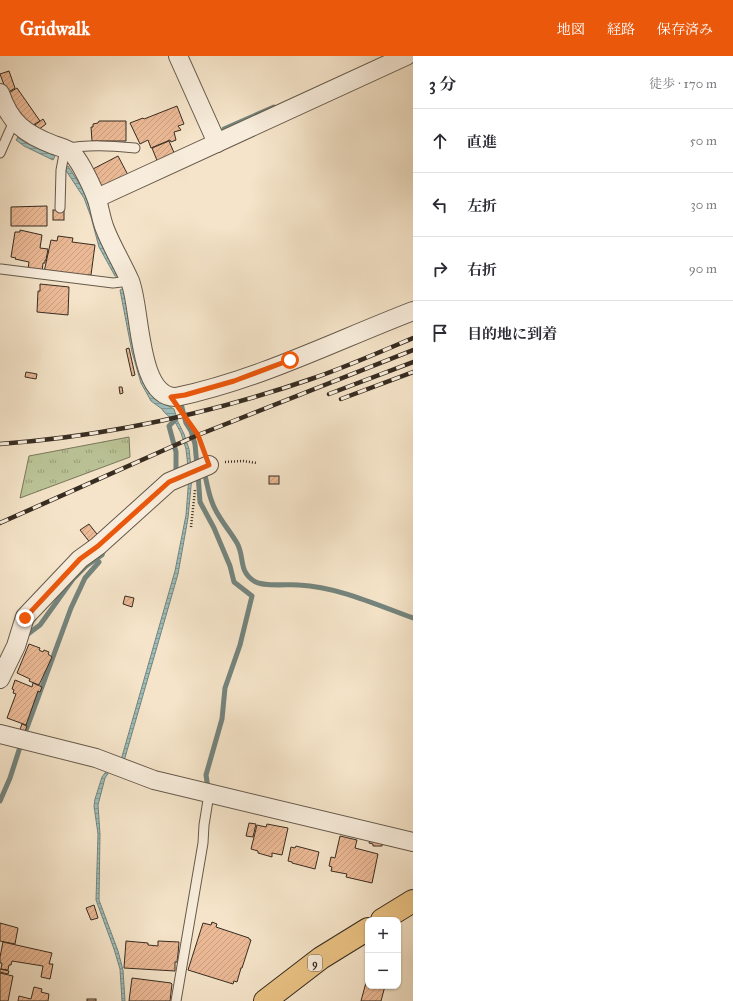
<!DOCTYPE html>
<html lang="ja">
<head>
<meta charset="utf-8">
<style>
  body { margin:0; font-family:"IM FELL Great Primer","Noto Serif JP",serif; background:#f2f2f3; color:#2b2b33 }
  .controls { position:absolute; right:12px; bottom:12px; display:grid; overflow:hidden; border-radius:8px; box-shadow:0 1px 3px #0004 }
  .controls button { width:36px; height:36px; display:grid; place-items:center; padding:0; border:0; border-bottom:1px solid #e1e1e2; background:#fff; color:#2b2b33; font:20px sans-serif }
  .stop { position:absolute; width:12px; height:12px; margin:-9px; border:3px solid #ea580c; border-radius:50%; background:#fff }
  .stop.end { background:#ea580c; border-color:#fff; box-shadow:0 1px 4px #0008 }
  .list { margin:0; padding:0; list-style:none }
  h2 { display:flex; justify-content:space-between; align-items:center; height:52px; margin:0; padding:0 16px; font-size:17px }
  h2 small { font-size:13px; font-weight:400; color:#7c7c81 }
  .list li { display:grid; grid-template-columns:26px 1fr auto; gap:12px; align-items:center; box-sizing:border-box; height:64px; padding:0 16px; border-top:1px solid #e1e1e2 }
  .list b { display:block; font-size:15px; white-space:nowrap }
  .list em { font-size:13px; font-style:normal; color:#7c7c81 }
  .icon { flex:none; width:22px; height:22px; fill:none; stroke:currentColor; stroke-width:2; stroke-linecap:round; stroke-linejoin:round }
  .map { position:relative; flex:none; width:413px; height:945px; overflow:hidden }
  header { display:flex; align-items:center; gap:24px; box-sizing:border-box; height:56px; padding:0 20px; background:#ea580c; color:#fff }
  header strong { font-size:19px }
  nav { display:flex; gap:22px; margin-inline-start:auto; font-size:14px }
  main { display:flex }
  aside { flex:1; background:#fff }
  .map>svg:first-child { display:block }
  .grass { fill:url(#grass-tufts); stroke:#79785c }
  .water { fill:url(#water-rules); stroke:#74847d }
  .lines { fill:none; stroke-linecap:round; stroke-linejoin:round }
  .stream { stroke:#74847d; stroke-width:5 }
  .building { fill:url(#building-hatch); stroke:#372c21 }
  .lane-casing { stroke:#665a4b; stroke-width:11 }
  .street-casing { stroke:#665a4b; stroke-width:20 }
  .highway-casing { stroke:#372c21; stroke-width:24 }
  .path { stroke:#372c21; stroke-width:2.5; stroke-dasharray:1 2; stroke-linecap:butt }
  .lane { stroke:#f8eddc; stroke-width:9 }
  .street { stroke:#f8eddc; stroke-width:18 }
  .highway { stroke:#eac284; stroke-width:22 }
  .rail-casing { stroke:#372c21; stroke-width:4.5 }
  .rail { stroke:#f8eddc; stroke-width:3; stroke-dasharray:9; stroke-linecap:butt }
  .route { stroke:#ea580c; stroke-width:5 }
  .labels { text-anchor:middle; stroke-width:3; stroke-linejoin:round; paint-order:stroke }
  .shield { fill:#f8eddc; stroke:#716659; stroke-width:1 }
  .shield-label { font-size:10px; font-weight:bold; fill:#372c21 }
</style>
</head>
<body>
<header>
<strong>Gridwalk</strong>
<nav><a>地図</a><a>経路</a><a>保存済み</a></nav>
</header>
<main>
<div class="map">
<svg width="413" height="945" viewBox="0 0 413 945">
  <defs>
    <pattern id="grass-tufts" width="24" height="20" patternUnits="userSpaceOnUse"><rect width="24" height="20" fill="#bbc497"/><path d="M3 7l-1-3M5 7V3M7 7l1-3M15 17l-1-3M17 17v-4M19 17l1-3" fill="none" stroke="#999f7b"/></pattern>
    <pattern id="water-rules" width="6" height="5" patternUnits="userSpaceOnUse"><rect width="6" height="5" fill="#9dbebb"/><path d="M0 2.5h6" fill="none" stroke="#819b98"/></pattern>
    <pattern id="building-hatch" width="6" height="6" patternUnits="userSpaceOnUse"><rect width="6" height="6" fill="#ebb995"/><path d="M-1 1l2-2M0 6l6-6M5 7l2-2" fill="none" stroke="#ca9f80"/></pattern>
  </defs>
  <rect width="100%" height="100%" fill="#f5e4c9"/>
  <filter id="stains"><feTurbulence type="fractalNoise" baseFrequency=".005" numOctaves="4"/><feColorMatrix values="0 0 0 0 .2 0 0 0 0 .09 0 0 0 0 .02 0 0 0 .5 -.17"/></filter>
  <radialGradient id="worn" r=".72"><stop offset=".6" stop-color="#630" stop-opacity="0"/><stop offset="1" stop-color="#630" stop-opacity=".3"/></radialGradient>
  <polygon class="grass" points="129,381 130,401 20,442 29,400"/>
  <g class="water">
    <polygon points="18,81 26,87 55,100 53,104 24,90 16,84"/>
    <polygon points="68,110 88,141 119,220 115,220 99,191 91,161 84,142 65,113"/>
    <polygon points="124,232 145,326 154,342 174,353 178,366 184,378 189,393 192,420 188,462 178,518 124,705 121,704 175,515 186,459 189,420 186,393 181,377 175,366 164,356 162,353 151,345 141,327 132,296 120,234"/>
    <polygon points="108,713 109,716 105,722 98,749 100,778 99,844 118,895 123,914 125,945 122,945 120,913 114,893 96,844 98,778 94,750 95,743 102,721"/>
  </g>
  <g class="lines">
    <g class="stream">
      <polyline points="224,73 274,51"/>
      <polyline points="181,344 180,344 186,367 191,375 195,388 197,410"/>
      <polyline points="175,364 169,370 176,396 176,418"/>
      <path d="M204 416C207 426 208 436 212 446 217 461 229 473 237 487 245 501 238 515 254 525 262 531 288 528 299 529 338 531 377 549 413 562"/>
      <polyline points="198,418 200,446 214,472 230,510 234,526 252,540 240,589 225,632 222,663 206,719 208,732"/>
      <polyline points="24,581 40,569 73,523 86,510 96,503"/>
      <polyline points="0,745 10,722 21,688 71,552 85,522 99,506 96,503 102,499 104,493"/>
    </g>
  </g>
  <g class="building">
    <polygon points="9,15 15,32 7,37 0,18"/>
    <polygon points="17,32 40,65 30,71 7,38"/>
    <polygon points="177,50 184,68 178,70 181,74 174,76 176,84 171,86 170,84 151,92 148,84 140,88 130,67 143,62 144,63"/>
    <polygon points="43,63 46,68 38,74 35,69"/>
    <polygon points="99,65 126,65 126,85 92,85 91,71 93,71 93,68 98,67"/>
    <polygon points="169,85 175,99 158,107 152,92"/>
    <polygon points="118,100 128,119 102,131 93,113"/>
    <polygon points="47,150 47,170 11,170 11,151"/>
    <rect x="53" y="154" width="11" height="10"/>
    <polygon points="20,174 42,179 40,192 48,193 46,204 45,204 45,207 43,207 42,216 28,213 29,206 15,203 16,202 11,201 15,176 20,176"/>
    <polygon points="58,180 73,182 72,186 95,189 91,219 88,219 88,221 44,216 51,184 57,185"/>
    <polygon points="40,228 69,231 68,259 37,256 38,235 40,235"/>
    <polygon points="129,292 135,319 132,320 126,293"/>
    <polygon points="26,316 37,318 36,323 25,321"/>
    <polygon points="119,331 122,331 123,337 120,338"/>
    <rect x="269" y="420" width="10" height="8"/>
    <polygon points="89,468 100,482 92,489 80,474"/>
    <polygon points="125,540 134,542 132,551 123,548"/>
    <polygon points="29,588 40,592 39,594 43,596 44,594 49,596 48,598 52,601 39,629 29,625 30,623 17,617"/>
    <polygon points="15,624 32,631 33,627 42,631 40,636 38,635 26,669 7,662 16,638 13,637 14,634 12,633"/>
    <polygon points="22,668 27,670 24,678 19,676"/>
    <polygon points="249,767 256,768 253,781 246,780"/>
    <polygon points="267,768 288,772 282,799 272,797 272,801 258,797 258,795 251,793 257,769 266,771"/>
    <polygon points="340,780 357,784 355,792 378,798 372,827 346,821 347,818 331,815 332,811 329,810 331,801 335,802"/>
    <polygon points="371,780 383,784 382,790 373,790 373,788 369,787"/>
    <polygon points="296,790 319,796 315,813 292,807 292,806 288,805 291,791 295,792"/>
    <polygon points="94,849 98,862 91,864 86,852"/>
    <polygon points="212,866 217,868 216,871 249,882 249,883 251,884 242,912 241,912 237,926 234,925 233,928 188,914 203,867 211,869"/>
    <polygon points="0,867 18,872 15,888 0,885"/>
    <polygon points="126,885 148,887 148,889 158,890 158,885 179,886 178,898 177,906 175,906 175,915 124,912"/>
    <polygon points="3,886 52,897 49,908 53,908 50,923 41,921 43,910 12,905 11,909 9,909 8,914 1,913 2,907 0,907 0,901"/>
    <polygon points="0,913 9,915 8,918 0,916"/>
    <polygon points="0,917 13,920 8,945 0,945"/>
    <polygon points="368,919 368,930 385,930 381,945 361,945"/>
    <polygon points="132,922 171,927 172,928 170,945 129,945"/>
    <polygon points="34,931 42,933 41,936 49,938 48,945 18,945 19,940 31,943"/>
    <rect x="87" y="943" width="9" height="2"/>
  </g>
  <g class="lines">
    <defs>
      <g id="lane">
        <polyline points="0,97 11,72 17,67"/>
        <path d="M60 152 61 114 65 93C88 88 112 90 135 92"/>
        <polyline points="1,213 113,227 130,225"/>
        <polyline points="176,945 203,787 204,769 209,738"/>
      </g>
      <g id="street">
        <polyline points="178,0 217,87"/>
        <path d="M0 37C10 67 25 78 54 89 60 91 69 93 73 98 81 107 93 132 97 144 100 153 101 163 105 173 112 191 122 207 130 225 141 251 137 342 176 341 258 324 335 285 413 255"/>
        <polyline points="97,142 406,0"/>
        <polyline points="0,623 16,590 25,561 80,503 98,490 169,426 209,409"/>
        <polyline points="0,678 96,702 154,724 413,786"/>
      </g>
      <g id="highway">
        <polyline points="382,864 413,845"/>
        <polyline points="265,945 321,902 368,873"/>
      </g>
    </defs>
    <use href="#lane" class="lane-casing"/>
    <use href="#street" class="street-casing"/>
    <use href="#highway" class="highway-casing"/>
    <g class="path">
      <polyline points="182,357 198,379 204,393"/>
      <polyline points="225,406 243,405 257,407"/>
      <polyline points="191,471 195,434"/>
    </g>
    <use href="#lane" class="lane"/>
    <use href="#street" class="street"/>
    <use href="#highway" class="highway"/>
    <defs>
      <g id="rail">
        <polyline points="329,338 413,306"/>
        <polyline points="341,343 413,316"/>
        <path d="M0 388C107 380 213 357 314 322 348 310 380 296 413 282"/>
        <polyline points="0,467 198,379 413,294"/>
      </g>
    </defs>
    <use href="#rail" class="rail-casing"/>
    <use href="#rail" class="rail"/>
  </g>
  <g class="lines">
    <polyline class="route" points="25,562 80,503 98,490 169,426 209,409 198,379 171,341 185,339 234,325 290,304"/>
  </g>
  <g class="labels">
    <rect class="shield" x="308" y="899" width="14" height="16" rx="3"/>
    <g class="shield-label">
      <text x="315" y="911">9</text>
    </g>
  </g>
  <rect width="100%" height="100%" filter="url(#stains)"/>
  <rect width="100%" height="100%" fill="url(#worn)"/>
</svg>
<div class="controls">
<button>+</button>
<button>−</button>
</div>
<div class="stop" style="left:290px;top:304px"></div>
<div class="stop end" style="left:25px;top:562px"></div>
</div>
<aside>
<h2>3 分<small>徒歩 · 170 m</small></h2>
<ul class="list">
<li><svg class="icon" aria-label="ahead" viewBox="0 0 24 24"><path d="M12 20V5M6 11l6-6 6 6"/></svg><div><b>直進</b></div><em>50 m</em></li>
<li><svg class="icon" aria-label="left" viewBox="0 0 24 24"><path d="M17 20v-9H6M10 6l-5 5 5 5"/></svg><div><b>左折</b></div><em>30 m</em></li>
<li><svg class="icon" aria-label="right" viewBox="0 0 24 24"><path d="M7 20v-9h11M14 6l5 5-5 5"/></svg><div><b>右折</b></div><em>90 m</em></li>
<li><svg class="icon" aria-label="arrive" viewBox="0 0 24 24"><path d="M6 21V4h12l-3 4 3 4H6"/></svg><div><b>目的地に到着</b></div></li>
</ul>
</aside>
</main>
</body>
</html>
